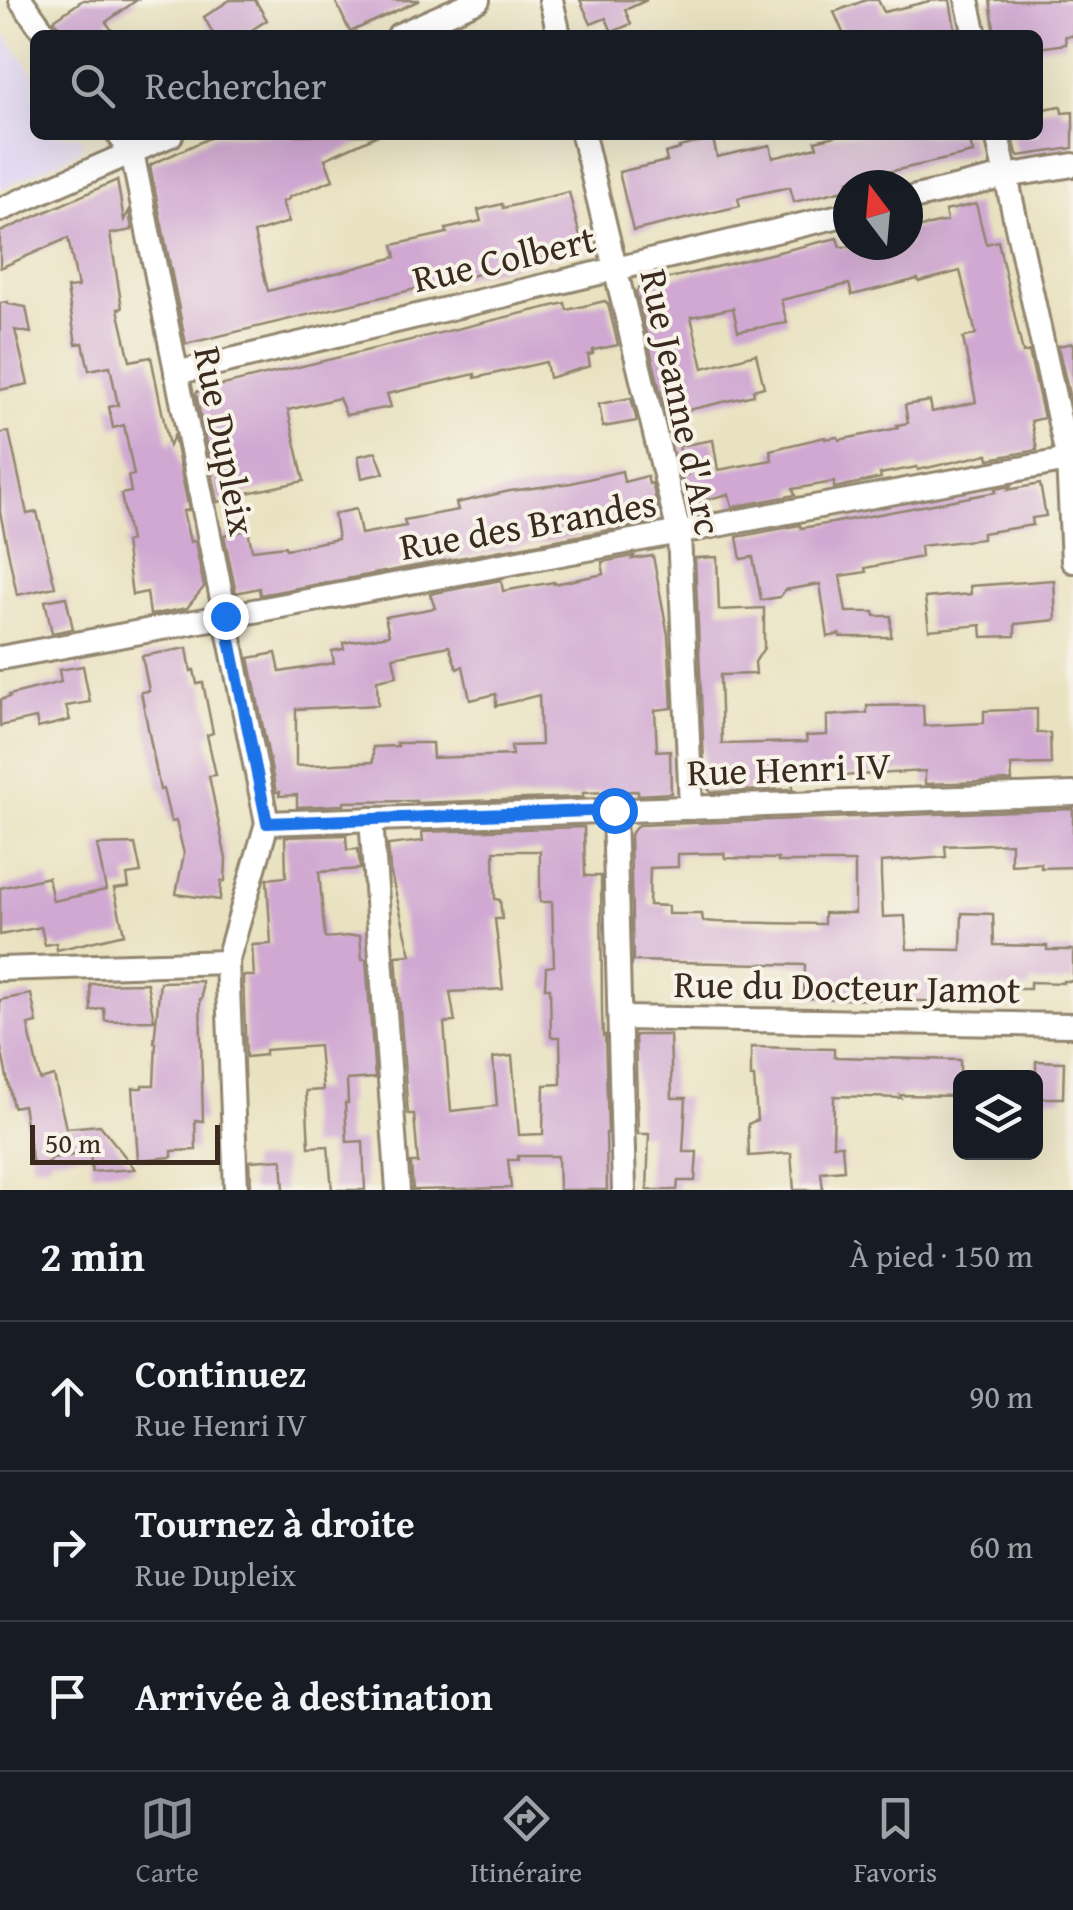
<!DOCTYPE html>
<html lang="fr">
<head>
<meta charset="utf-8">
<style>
  body { margin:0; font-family:"Gentium Book Plus",serif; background:#20242c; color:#f1f3f6 }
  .controls { position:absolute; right:30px; bottom:30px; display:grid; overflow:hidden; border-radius:15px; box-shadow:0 10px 40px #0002 }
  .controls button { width:90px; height:90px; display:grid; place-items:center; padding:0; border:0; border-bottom:2px solid #363941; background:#171b24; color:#f1f3f6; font:50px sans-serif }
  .compass { position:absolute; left:833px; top:170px; width:90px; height:90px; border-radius:50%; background:#171b24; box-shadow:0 10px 40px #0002; rotate:344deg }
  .scale { position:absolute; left:30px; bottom:25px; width:190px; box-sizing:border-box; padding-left:10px; border:5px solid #3b2a1e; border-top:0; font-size:28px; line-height:35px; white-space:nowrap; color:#3b2a1e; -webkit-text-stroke:8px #f7f3e8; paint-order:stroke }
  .stop { position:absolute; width:30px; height:30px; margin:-22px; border:8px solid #1a73e8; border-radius:50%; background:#fff }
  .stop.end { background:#1a73e8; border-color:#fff; box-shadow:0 2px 10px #0008 }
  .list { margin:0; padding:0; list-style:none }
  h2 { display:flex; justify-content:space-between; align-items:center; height:130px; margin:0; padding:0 40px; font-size:42px }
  h2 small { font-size:32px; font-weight:400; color:#9ea1a6 }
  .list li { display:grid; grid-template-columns:65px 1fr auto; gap:30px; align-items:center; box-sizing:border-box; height:150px; padding:0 40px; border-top:2px solid #363941 }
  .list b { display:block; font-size:38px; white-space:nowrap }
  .list p { margin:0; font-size:32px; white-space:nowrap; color:#9ea1a6 }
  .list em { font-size:32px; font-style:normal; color:#9ea1a6 }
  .icon { flex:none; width:55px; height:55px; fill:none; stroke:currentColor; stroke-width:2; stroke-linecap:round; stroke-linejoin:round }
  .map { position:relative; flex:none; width:1073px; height:1190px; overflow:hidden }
  .search { position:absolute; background:#171b24; box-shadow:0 10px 40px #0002; left:30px; right:30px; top:30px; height:110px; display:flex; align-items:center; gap:25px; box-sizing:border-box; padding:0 35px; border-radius:15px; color:#9ea1a6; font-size:38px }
  .sheet { height:580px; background:#171b24 }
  nav { display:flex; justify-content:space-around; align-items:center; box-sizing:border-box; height:140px; border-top:2px solid #363941; background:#171b24; font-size:28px; color:#9ea1a6 }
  nav a { display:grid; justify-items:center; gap:5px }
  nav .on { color:#8c9099 }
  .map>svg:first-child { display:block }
  .built { fill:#dfd4f5 }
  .building { fill:#d0a8d2; fill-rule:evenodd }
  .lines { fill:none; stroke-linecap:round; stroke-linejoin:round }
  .street-casing { stroke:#928670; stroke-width:28 }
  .street { stroke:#fff; stroke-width:22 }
  .route { stroke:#1a73e8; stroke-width:12 }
  .labels { text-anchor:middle; stroke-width:8; stroke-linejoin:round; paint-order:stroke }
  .street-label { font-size:38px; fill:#3b2a1e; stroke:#f7f3e8 }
</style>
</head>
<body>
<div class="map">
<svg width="1073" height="1190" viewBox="0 0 1073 1190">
  <rect width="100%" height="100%" fill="#f7f3e8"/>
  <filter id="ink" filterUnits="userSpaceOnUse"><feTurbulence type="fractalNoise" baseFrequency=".01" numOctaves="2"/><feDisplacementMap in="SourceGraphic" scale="20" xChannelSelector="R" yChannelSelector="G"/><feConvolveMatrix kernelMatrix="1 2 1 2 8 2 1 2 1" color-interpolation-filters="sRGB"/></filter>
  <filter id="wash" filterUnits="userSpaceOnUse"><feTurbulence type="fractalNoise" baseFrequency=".0048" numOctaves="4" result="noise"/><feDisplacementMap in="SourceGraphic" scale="40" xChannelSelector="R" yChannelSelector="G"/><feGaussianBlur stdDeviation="2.25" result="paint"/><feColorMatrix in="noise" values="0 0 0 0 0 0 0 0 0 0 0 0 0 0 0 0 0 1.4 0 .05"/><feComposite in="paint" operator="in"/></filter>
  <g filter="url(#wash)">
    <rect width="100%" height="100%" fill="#e9e2c1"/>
    <polygon class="built" points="0,28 35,76 35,135 78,135 84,142 77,153 0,189"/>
    <g id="blocks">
      <g class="building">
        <polygon points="83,0 137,0 106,22 115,35 65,35 54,20"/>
        <polygon points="230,0 255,0 267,20 244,35 214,35 204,17"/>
        <polygon points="335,0 420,0 350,32"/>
        <polygon points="580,0 647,0 625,10 631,24 612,32 606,18 591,24"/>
        <polygon points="866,0 878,0 884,12 934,0 950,0 956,35 844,35 834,12"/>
        <polygon points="990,0 1073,0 1073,36 1065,36 1066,44 1038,48 1038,35 995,35"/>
        <polygon points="1061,106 1062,113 1073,112 1073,148 1019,156 1017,154 1012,135 1038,135 1038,110"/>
        <polygon points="216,135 378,135 325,159 333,180 289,197 289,199 282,202 289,222 254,233 268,291 396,257 393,245 447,233 446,229 481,221 478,210 502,204 503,208 569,192 581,241 578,250 186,344 150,166 152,164"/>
        <polygon points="840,135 968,135 973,153 848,181 848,189 794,202 790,187 738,198 740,206 633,231 619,172 667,161 665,153 680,149 679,147 713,139 717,157 770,145 773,158 817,147 815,141"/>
        <polygon points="117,180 124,220 129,211 132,230 110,234 122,308 118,309 130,361 151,357 169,446 174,436 189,510 183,511 190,542 195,541 204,587 187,608 150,615 147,592 132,595 125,542 130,541 121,494 131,492 128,476 134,475 124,425 113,428 109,407 118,405 110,366 89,370 83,343 76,344 67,288 78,287 68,238 0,268 0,232"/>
        <polygon points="976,204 986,244 998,241 1023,353 1029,351 1044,418 1031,421 1037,450 989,459 988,454 918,470 917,467 880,474 881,478 834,488 834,482 793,489 795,495 732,507 729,494 687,504 681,476 687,475 679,446 713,440 718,470 772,460 770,450 825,437 825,439 838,437 839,440 898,428 897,425 908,423 905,405 930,401 932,412 976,402 963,338 976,334 960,271 919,282 918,279 852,295 849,284 781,300 787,323 738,331 733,308 691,317 703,368 756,354 764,387 753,390 754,395 666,415 636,292 641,285 837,238 840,247 908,245 908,230 947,221 945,211"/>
        <polygon points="605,301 608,304 618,345 593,350 593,354 588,355 590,366 549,378 546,362 475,378 475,374 387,394 391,407 346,415 339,398 288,410 304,481 242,494 242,496 218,502 196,394 198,391 565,303 567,310"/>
        <polygon points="8,302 8,304 26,307 31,333 15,330 28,384 0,390 0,303"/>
        <polygon points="1073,343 1073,412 1058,346"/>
        <polygon points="631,398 637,421 603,427 599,404"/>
        <polygon points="9,432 27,514 37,512 55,587 17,595 0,512 0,433"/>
        <polygon points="376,452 384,473 362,478 358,456"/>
        <polygon points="622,471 624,482 647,476 649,484 652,483 659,512 653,522 260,595 259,588 236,593 224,535 248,530 252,550 285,546 286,549 338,539 334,514 356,509 361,534 406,526 404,520 458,510 456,503 510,491 571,483"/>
        <polygon points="1040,484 1046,516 1032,518 1033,525 982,533 982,539 920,546 921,557 865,568 866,572 840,576 846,612 874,612 875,616 891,616 891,637 840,637 840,634 828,637 820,584 785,590 780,597 761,600 753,557 741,559 737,537 800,525 801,528 832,523 996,492 995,489 1011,486 1008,490"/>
        <path d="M634 556 632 559 653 556 668 635 672 708 655 710 657 751 670 750 671 793 638 795V791L583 793V797L416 803V801L344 802V805L297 807V795L279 796 280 792H276L249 658 276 653 280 672 334 663 332 651 344 649 343 643 389 635 385 617 435 608 430 594 501 580 503 591 554 582V584L604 574 602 562ZM449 646 457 669 463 666 470 700 496 694V706L539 695 541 745 511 746 512 755 433 758 432 743H397L398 746 373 747V762L296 766V709L378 705 377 680 397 676 393 657Z"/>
        <polygon points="717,557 719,610 764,608 764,648 755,662 756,674 720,675 722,744 807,742 806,736 827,735 827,716 867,713 867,706 923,705 924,726 984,723 984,711 1037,709 1037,733 1050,733 1051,764 1011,765 1012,781 925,784 925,771 841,776 841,769 792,771 793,789 711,792 705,786 695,558"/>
        <polygon points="1054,580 1056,620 1015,624 1015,636 982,637 981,625 929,630 925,598 971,594 970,586"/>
        <polygon points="66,597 73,629 52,633 45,601"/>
        <polygon points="187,648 191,671 194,670 197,684 203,683 213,733 207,735 216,775 209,776 226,859 225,881 221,881 220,900 176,894 184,854 176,821 171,822 163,789 160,790 141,692 149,691 142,656"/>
        <polygon points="83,666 90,702 66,706 70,720 38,728 36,718 0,726 0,700 10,697 9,695 61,682 59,670"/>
        <path d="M1073 809V867L1041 868V863L1011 865V843L945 846 946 857 881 862V875L883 917 905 916 907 949 961 950 962 913 993 914 994 945 1047 946V950H1073V981H1063V983L1030 982V989L961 988V1002L804 998 805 965 633 961 630 835 638 825ZM724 853 725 858 778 859V862H855V913H824V924L717 922 703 921 702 914H668V906L649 905 650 868 678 867V854Z"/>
        <path d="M584 827 585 876H601L602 1013 603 1036 605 1035 608 1133H606L607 1190H559L558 1156H518V1160H508L511 1188 413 1190 411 1163H418L414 1114H408L396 956 411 955 390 870 388 845 423 841 422 832ZM494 851H540V902H552L554 966 546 967 545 988H550L551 1037H560L561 1084 544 1085 543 1134 519 1135 512 1056 493 1058 497 1106 451 1111 444 1023 455 1022 450 992 503 989 495 919H502L500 900 495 899Z"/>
        <polygon points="346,835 347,850 358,849 360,869 319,872 325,938 360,935 362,959 366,959 375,1078 347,1080 348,1103 345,1103 347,1142 363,1141 365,1190 332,1190 328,1146 309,1147 306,1091 323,1090 319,1046 265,1050 265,1055 246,1057 243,976 254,976 252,945 271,944 267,879 286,877 285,837"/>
        <polygon points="135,844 141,873 127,875 129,887 114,889 124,934 57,950 56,943 45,945 41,927 0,935 0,888 48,877 53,901 106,890 97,845"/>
        <polygon points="202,981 202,998 200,999 203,1121 195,1120 196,1150 172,1151 172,1157 138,1160 133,1088 142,1088 142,1085 154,1085 156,1043 154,1043 160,982"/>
        <polygon points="147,983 154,1020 105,1021 104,1008 91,1011 90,984"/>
        <polygon points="31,994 37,1023 28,1025 40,1080 54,1076 66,1128 100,1125 135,1169 92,1172 90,1153 52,1158 47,1164 33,1165 23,1105 13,1107 0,1043 0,1000"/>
        <polygon points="635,1035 670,1035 672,1098 686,1098 683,1152 697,1152 695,1181 678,1181 677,1190 647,1190 649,1134 638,1134"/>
        <polygon points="751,1047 834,1049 834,1057 960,1060 960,1096 900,1095 901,1098 834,1096 833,1145 842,1145 844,1170 821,1172 823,1190 794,1190 791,1153 749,1156 748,1124 757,1120 754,1077 751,1077"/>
        <polygon points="1036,1061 1064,1062 1063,1098 1036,1098"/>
        <polygon points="282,1159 284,1190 251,1190 250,1161"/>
      </g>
    </g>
  </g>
  <g filter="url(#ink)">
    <use href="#blocks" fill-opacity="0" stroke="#928670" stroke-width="2.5"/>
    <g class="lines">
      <defs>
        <g id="street">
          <polyline points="21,0 46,35"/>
          <polyline points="551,0 559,35"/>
          <polyline points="967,0 975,35"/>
          <polyline points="399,35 478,0"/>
          <polyline points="119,135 132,152 267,823 227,962 236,1190"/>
          <polyline points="583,135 679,533 691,808"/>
          <polyline points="997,135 1068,460 1073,561"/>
          <polyline points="908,199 1006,176 1073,165"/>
          <polyline points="0,210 171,135"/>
          <polyline points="176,373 848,214"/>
          <polyline points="0,658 1068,460"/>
          <polyline points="614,810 624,1190"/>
          <polyline points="371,819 398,1190"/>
          <polyline points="267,823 1073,794"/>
          <polyline points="0,969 227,962"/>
          <polyline points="620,1018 1073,1025"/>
        </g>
      </defs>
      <use href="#street" class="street-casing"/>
      <use href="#street" class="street"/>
    </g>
  </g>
  <g class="lines" filter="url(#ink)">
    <polyline class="route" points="225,616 267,823 614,810"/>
  </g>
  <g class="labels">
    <g class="street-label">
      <text transform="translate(504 259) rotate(-13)" y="13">Rue Colbert</text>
      <text transform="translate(681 402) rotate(78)" y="13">Rue Jeanne d'Arc</text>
      <text transform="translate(225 441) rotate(79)" y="13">Rue Dupleix</text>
      <text transform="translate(528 525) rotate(-10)" y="13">Rue des Brandes</text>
      <text transform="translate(789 769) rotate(-2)" y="13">Rue Henri IV</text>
      <text transform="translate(847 987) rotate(1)" y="13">Rue du Docteur Jamot</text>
    </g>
  </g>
</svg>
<div class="controls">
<button><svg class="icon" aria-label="layers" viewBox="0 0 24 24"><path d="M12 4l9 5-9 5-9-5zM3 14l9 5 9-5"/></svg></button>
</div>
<svg class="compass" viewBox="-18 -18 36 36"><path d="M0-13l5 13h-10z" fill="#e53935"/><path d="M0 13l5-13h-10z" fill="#9ea1a6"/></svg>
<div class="scale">50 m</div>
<div class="stop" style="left:614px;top:810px"></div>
<div class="stop end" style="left:225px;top:616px"></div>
<div class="search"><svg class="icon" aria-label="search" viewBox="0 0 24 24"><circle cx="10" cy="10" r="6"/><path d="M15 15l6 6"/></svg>Rechercher</div>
</div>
<section class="sheet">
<h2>2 min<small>À pied · 150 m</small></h2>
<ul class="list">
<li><svg class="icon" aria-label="ahead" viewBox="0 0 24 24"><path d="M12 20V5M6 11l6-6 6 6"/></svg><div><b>Continuez</b><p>Rue Henri IV</p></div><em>90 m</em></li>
<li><svg class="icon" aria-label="right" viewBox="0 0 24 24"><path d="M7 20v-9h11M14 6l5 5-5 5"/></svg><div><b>Tournez à droite</b><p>Rue Dupleix</p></div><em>60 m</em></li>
<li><svg class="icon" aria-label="arrive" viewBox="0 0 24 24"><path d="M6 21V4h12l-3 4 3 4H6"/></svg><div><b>Arrivée à destination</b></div></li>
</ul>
</section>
<nav>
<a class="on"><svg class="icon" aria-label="map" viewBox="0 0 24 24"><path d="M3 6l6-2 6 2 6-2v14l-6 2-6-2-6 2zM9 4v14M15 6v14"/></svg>Carte</a>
<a><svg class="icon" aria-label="directions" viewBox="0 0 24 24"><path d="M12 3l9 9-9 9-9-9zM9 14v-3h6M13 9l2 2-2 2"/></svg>Itinéraire</a>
<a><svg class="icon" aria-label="saved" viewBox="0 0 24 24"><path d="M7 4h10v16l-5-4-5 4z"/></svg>Favoris</a>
</nav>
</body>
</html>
